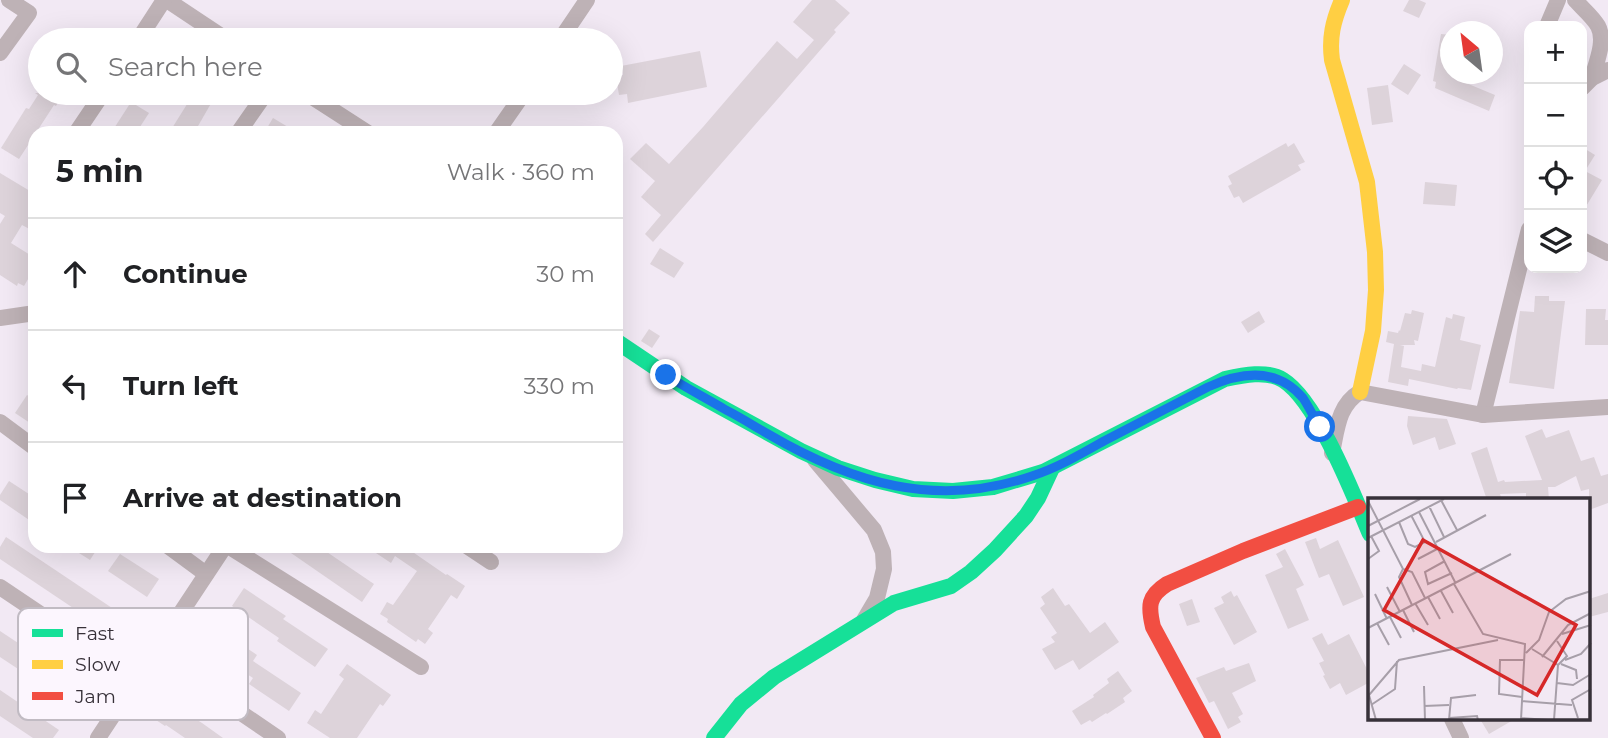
<!DOCTYPE html>
<html lang="en">
<head>
<meta charset="utf-8">
<style>
  body { margin:0; font-family:Montserrat,sans-serif; background:#f2f2f2; color:#202124 }
  .controls { position:absolute; right:21px; top:21px; display:grid; overflow:hidden; border-radius:14px; box-shadow:0 7px 28px #0002 }
  .controls button { width:63px; height:63px; display:grid; place-items:center; padding:0; border:0; border-bottom:2px solid #e0e0e0; background:#fff; color:#202124; font:35px sans-serif }
  .compass { position:absolute; left:1440px; top:21px; width:63px; height:63px; border-radius:50%; background:#fff; box-shadow:0 7px 28px #0002; rotate:331deg }
  .stop { position:absolute; width:21px; height:21px; margin:-16px; border:5px solid #1a73e8; border-radius:50%; background:#fff }
  .stop.end { background:#1a73e8; border-color:#fff; box-shadow:0 2px 7px #0008 }
  .list { margin:0; padding:0; list-style:none }
  h2 { display:flex; justify-content:space-between; align-items:center; height:91px; margin:0; padding:0 28px; font-size:30px }
  h2 small { font-size:23px; font-weight:400; color:#757577 }
  .list li { display:grid; grid-template-columns:46px 1fr auto; gap:21px; align-items:center; box-sizing:border-box; height:112px; padding:0 28px; border-top:2px solid #e0e0e0 }
  .list b { display:block; font-size:26px; white-space:nowrap }
  .list em { font-size:23px; font-style:normal; color:#757577 }
  .icon { flex:none; width:38px; height:38px; fill:none; stroke:currentColor; stroke-width:2; stroke-linecap:round; stroke-linejoin:round }
  .map { position:relative; flex:none; width:1608px; height:738px; overflow:hidden }
  .search { position:absolute; background:#fff; box-shadow:0 7px 28px #0002; left:28px; top:28px; width:595px; height:77px; display:flex; align-items:center; gap:18px; box-sizing:border-box; padding:0 24px; border-radius:38px; color:#757577; font-size:26px }
  .panel { position:absolute; background:#fff; box-shadow:0 7px 28px #0002; left:28px; top:126px; width:595px; height:427px; border-radius:21px }
  .map>svg:first-child { display:block }
  .building { fill:#ddd3da }
  .lines { fill:none; stroke-linecap:round; stroke-linejoin:round }
  .street { stroke:#beb2b6; stroke-width:16 }
  .fast { stroke:#16e098; stroke-width:16 }
  .slow { stroke:#ffcf43; stroke-width:16 }
  .jam { stroke:#f24e42; stroke-width:16 }
  .route { stroke:#1a73e8; stroke-width:9 }
  .inset-road { fill:none; stroke:#a79fa9; stroke-width:2 }
  .view { fill:#d62828; fill-opacity:0.15; stroke:#d62828; stroke-width:3.5 }
  .inset-edge { fill:none; stroke:#373139; stroke-width:3.5 }
  .key { fill:#fcf6fe; stroke:#c1bbc3; stroke-width:2 }
  .key-label { font-size:19px; fill:#373139 }
</style>
</head>
<body>
<div class="map">
<svg width="1608" height="738" viewBox="0 0 1608 738">
  <rect width="100%" height="100%" fill="#f2e9f4"/>
  <g class="building">
    <polygon points="812,0 835,0 850,13 834,30 836,32 653,242 645,234 661,215 641,197 655,181 630,159 646,143 669,164 703,127 777,41 797,59 814,40 793,22"/>
    <polygon points="1409,0 1419,0 1426,3 1419,18 1403,11"/>
    <polygon points="1441,34 1451,35 1447,64 1451,64 1451,74 1455,74 1454,78 1495,95 1489,111 1435,88 1436,82 1433,81"/>
    <polygon points="700,51 707,87 628,103 627,94 619,95 616,77 623,75 621,66"/>
    <polygon points="1404,64 1421,75 1408,95 1391,84"/>
    <polygon points="1388,85 1393,122 1372,125 1367,88"/>
    <polygon points="35,93 64,93 56,106 54,105 19,159 1,148 26,108 29,109 38,95"/>
    <polygon points="194,93 217,93 194,133 169,133"/>
    <polygon points="131,102 149,113 136,133 111,133"/>
    <polygon points="273,118 298,133 264,133"/>
    <polygon points="1286,143 1288,147 1294,143 1305,162 1298,165 1301,170 1243,203 1239,196 1234,198 1228,186 1232,184 1228,176"/>
    <polygon points="1582,147 1595,155 1585,171 1602,180 1582,213"/>
    <polygon points="0,173 35,194 35,232 22,225 11,243 35,258 35,267 24,286 18,283 17,286 0,275 0,224 5,216 0,213"/>
    <polygon points="1425,182 1457,185 1455,206 1423,204"/>
    <polygon points="660,248 684,263 674,278 650,264"/>
    <polygon points="1535,296 1549,296 1549,301 1565,301 1554,389 1509,383 1520,311 1534,312"/>
    <polygon points="1586,309 1606,309 1605,320 1608,320 1608,345 1585,345"/>
    <polygon points="1412,310 1424,313 1418,341 1414,340 1415,345 1400,345 1404,346 1401,367 1421,371 1422,364 1435,367 1446,317 1452,319 1453,314 1465,317 1460,340 1481,345 1471,390 1458,388 1457,389 1409,379 1408,386 1388,382 1394,344 1386,342 1388,331 1398,333 1399,330 1400,331 1405,313 1411,314"/>
    <polygon points="1259,311 1265,322 1248,333 1241,322"/>
    <polygon points="649,329 660,336 652,348 641,341"/>
    <polygon points="27,395 35,400 35,415 30,423 15,413"/>
    <polygon points="1408,416 1447,419 1456,444 1439,450 1435,437 1413,445 1407,426"/>
    <polygon points="1542,429 1546,438 1569,430 1581,461 1594,457 1601,476 1608,474 1608,503 1589,510 1589,489 1581,491 1576,476 1555,487 1548,487 1549,500 1526,500 1526,493 1500,494 1502,500 1487,500 1471,453 1487,447 1498,482 1504,480 1505,482 1542,480 1525,436"/>
    <polygon points="9,481 35,498 35,524 0,500 0,495"/>
    <polygon points="6,537 130,620 118,638 0,559 0,547"/>
    <polygon points="1316,538 1320,549 1338,540 1364,597 1343,606 1329,574 1319,578 1305,542"/>
    <polygon points="68,546 99,546 90,560"/>
    <polygon points="296,546 318,546 374,584 362,602 291,553"/>
    <polygon points="381,546 404,546 446,575 447,574 465,586 457,599 451,595 428,629 433,633 425,644 418,639 416,642 387,622 388,619 380,614 387,602 393,605 417,571 395,556 391,563 376,553"/>
    <polygon points="1285,549 1304,585 1296,589 1309,620 1288,629 1265,575 1283,567 1276,554"/>
    <polygon points="120,554 159,579 147,597 108,571"/>
    <polygon points="244,588 286,616 283,619 328,649 315,667 277,641 279,638 232,606"/>
    <polygon points="1053,588 1065,606 1069,604 1090,633 1105,622 1119,642 1079,670 1073,660 1055,670 1042,649 1055,642 1051,637 1057,633 1040,608 1045,604 1041,597"/>
    <polygon points="1231,591 1234,597 1237,595 1257,632 1234,645 1214,608 1224,603 1221,597"/>
    <polygon points="1608,593 1608,612 1589,617 1589,599"/>
    <polygon points="1192,599 1200,622 1187,626 1179,604"/>
    <polygon points="215,627 257,655 253,661 301,693 289,711 249,684 253,678 203,645"/>
    <polygon points="0,631 86,688 74,706 0,657"/>
    <polygon points="1322,633 1328,645 1349,634 1370,675 1370,682 1346,695 1340,683 1330,689 1323,676 1325,675 1319,663 1324,661 1312,638"/>
    <polygon points="1249,663 1256,681 1232,693 1243,714 1238,717 1241,722 1228,729 1214,701 1209,703 1196,678 1224,667 1226,671"/>
    <polygon points="347,664 391,695 383,706 380,704 357,738 330,738 307,723 315,710 321,714 344,679 339,675"/>
    <polygon points="1118,671 1132,691 1123,698 1125,702 1107,714 1106,713 1092,722 1090,720 1081,725 1072,711 1094,697 1093,695 1109,683 1107,679"/>
    <polygon points="0,690 59,730 53,738 33,738 0,716"/>
    <polygon points="162,698 202,723 223,738 185,738 166,725 165,726 150,716"/>
    <polygon points="1480,719 1515,719 1489,734"/>
  </g>
  <g class="lines">
    <g class="street">
      <polyline points="167,0 227,40"/>
      <path d="M1575 0C1582 8 1593 17 1598 26 1606 41 1596 63 1592 78"/>
      <polyline points="1547,26 1558,0"/>
      <polyline points="138,40 164,0"/>
      <polyline points="560,40 587,0"/>
      <polyline points="0,53 29,13 9,0"/>
      <polyline points="1582,88 1592,78 1608,70"/>
      <polyline points="306,93 368,133"/>
      <polyline points="76,133 103,93"/>
      <polyline points="238,133 266,93"/>
      <polyline points="496,133 524,93"/>
      <polyline points="1582,240 1608,253"/>
      <polyline points="0,318 35,313"/>
      <polyline points="1483,415 1529,229"/>
      <polyline points="0,422 35,448"/>
      <path d="M1332 453C1337 430 1338 405 1360 392L1483 415 1608 407"/>
      <polyline points="815,460 874,530 883,552 884,569 877,598 864,620"/>
      <polyline points="168,546 206,574"/>
      <polyline points="228,546 421,667"/>
      <polyline points="467,546 491,562"/>
      <polyline points="0,587 137,679"/>
      <polyline points="154,654 278,738"/>
      <polyline points="1452,719 1461,738"/>
      <polyline points="98,738 225,546"/>
    </g>
    <g class="fast">
      <path d="M616 341 686 388 801 451 838 468 875 480 913 489 953 491 993 487 1043 472 1225 379C1243 375 1267 370 1283 380 1317 401 1354 496 1370 534"/>
      <polyline points="714,738 741,704 774,677 894,603 951,586 971,572 995,550 1026,516 1038,498 1052,468"/>
    </g>
    <path class="slow" d="M1342 0C1333 21 1329 38 1332 60L1367 182 1375 252 1376 290 1373 331 1360 392"/>
    <path class="jam" d="M1213 738 1153 627C1148 606 1148 596 1167 584L1243 551 1358 507"/>
  </g>
  <g class="lines">
    <path class="route" d="M666 375C686 388 706 398 726 410 740 417 754 426 768 434 852 483 936 509 1032 476 1057 468 1081 454 1104 441 1139 423 1173 405 1208 387 1241 372 1277 367 1303 398 1309 407 1314 418 1320 427"/>
  </g>
  <g transform="translate(1368 498)">
    <rect width="222" height="222" fill="#f2e9f4"/>
    <path class="inset-road" d="M73 2 89 32M0 3 35 71 44 74 57 100M61 8 76 39M51 14 87 84M31 24 40 46 47 49 57 44 43 17M0 28 52 1M0 40 76 1M68 44 118 17M0 61 11 53 3 38M50 61 71 50M77 63 57 74 60 86 84 75M35 71 31 79 44 107M86 86 115 136 157 146 153 222M19 89 32 114M73 93 85 115M7 96 19 121M60 99 72 121M47 105 60 127M35 112 46 134M22 119 33 140M9 125 21 147M0 130 143 56M194 136 223 127M164 151 190 167M158 155 171 142 181 114 198 101 223 93M174 159 200 127 223 115M197 162 213 156 223 145M193 166 208 172 209 181M189 185 205 187 223 176M56 188 57 222M154 199 131 196 132 162H157M154 203 204 207M3 207 27 191 29 163M56 208 81 207M81 220 109 218 110 222M153 220 180 222M210 220 204 202 223 191M8 222 1 197 31 162 130 142M81 222 83 200 108 197M186 222 190 167 199 158 189 143"/>
    <path class="view" d="M55 42 208 127 169 197 16 112Z"/>
    <rect width="222" height="222" class="inset-edge"/>
  </g>
  <rect x="18" y="608" width="230" height="112" rx="10" class="key"/>
  <rect x="32" y="629" width="31" height="8" fill="#16e098"/>
  <rect x="32" y="660" width="31" height="9" fill="#ffcf43"/>
  <rect x="32" y="692" width="31" height="8" fill="#f24e42"/>
  <g class="key-label">
    <text x="75" y="640">Fast</text>
    <text x="75" y="671">Slow</text>
    <text x="75" y="703">Jam</text>
  </g>
</svg>
<div class="controls">
<button>+</button>
<button>−</button>
<button><svg class="icon" aria-label="locate" viewBox="0 0 24 24"><circle cx="12" cy="12" r="6"/><path d="M12 2v4M12 18v4M2 12h4M18 12h4"/></svg></button>
<button><svg class="icon" aria-label="layers" viewBox="0 0 24 24"><path d="M12 4l9 5-9 5-9-5zM3 14l9 5 9-5"/></svg></button>
</div>
<svg class="compass" viewBox="-18 -18 36 36"><path d="M0-13l5 13h-10z" fill="#e53935"/><path d="M0 13l5-13h-10z" fill="#757577"/></svg>
<div class="stop" style="left:1320px;top:427px"></div>
<div class="stop end" style="left:666px;top:375px"></div>
<div class="search"><svg class="icon" aria-label="search" viewBox="0 0 24 24"><circle cx="10" cy="10" r="6"/><path d="M15 15l6 6"/></svg>Search here</div>
<section class="panel">
<h2>5 min<small>Walk · 360 m</small></h2>
<ul class="list">
<li><svg class="icon" aria-label="ahead" viewBox="0 0 24 24"><path d="M12 20V5M6 11l6-6 6 6"/></svg><div><b>Continue</b></div><em>30 m</em></li>
<li><svg class="icon" aria-label="left" viewBox="0 0 24 24"><path d="M17 20v-9H6M10 6l-5 5 5 5"/></svg><div><b>Turn left</b></div><em>330 m</em></li>
<li><svg class="icon" aria-label="arrive" viewBox="0 0 24 24"><path d="M6 21V4h12l-3 4 3 4H6"/></svg><div><b>Arrive at destination</b></div></li>
</ul>
</section>
</div>
</body>
</html>
